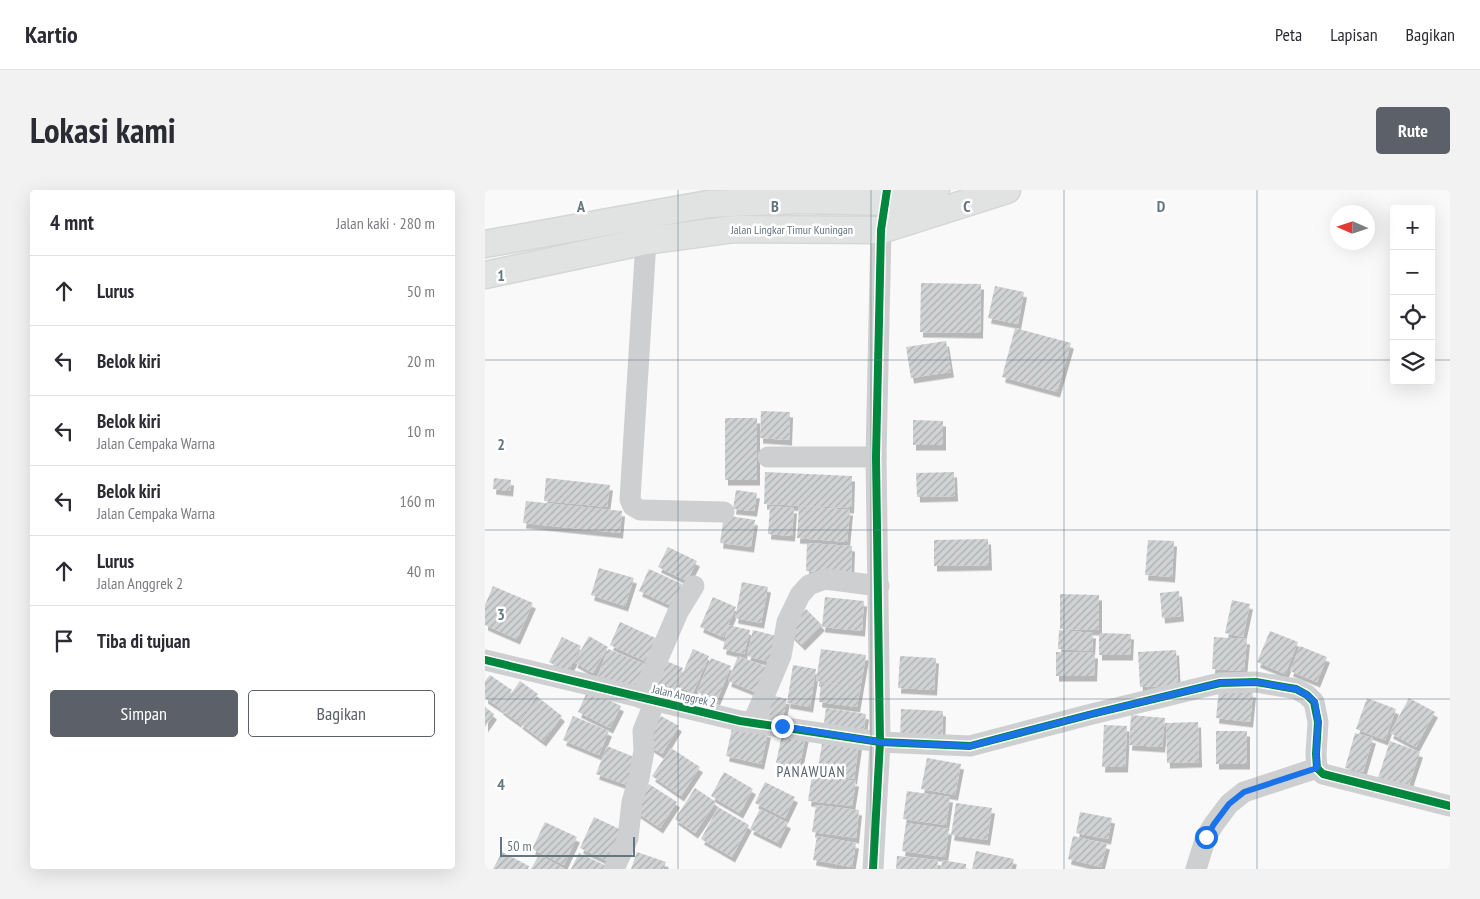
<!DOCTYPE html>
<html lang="id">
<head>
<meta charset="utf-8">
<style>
  body { margin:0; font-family:"PT Sans Narrow",sans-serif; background:#f2f2f3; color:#2b2b33 }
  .controls { position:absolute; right:15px; top:15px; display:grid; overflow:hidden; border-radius:5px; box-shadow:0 5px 20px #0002 }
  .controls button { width:45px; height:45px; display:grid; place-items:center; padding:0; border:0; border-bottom:1px solid #e1e1e2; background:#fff; color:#2b2b33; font:25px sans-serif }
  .compass { position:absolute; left:845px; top:15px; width:45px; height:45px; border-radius:50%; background:#fff; box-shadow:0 5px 20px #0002; rotate:273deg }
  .scale { position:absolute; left:15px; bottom:12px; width:135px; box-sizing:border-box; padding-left:5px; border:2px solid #657683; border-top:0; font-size:14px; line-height:18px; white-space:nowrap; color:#657683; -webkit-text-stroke:4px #fff; paint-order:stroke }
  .stop { position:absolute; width:15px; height:15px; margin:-11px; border:4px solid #1a73e8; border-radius:50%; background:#fff }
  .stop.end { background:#1a73e8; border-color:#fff; box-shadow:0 1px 5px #0008 }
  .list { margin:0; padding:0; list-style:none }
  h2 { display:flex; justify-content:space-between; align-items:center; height:65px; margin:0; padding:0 20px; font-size:21px }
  h2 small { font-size:16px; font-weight:400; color:#7c7c81 }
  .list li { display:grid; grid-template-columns:32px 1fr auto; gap:15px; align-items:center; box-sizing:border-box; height:70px; padding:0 20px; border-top:1px solid #e1e1e2 }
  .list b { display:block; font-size:19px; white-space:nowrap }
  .list p { margin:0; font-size:16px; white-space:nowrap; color:#7c7c81 }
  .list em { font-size:16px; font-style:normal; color:#7c7c81 }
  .actions { display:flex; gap:10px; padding:15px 20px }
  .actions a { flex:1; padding:11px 0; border:1px solid #5c6169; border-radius:5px; text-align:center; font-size:18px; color:#5c6169 }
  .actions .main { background:#5c6169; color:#fff }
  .icon { flex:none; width:28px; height:28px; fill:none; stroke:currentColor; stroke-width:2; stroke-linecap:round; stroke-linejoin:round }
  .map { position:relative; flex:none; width:965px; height:679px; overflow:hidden; border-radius:5px }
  header { display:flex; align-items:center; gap:30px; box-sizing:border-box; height:70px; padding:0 25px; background:#fff; border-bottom:1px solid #e1e1e2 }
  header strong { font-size:24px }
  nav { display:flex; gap:28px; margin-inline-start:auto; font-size:18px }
  .intro { display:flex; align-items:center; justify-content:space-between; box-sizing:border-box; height:120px; padding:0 30px }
  h1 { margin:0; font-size:35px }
  .button { padding:12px 22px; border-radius:5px; background:#5c6169; color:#fff; font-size:18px; font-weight:700 }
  main { display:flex; gap:30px; padding:0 30px }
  aside { flex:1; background:#fff; border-radius:5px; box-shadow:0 5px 20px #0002 }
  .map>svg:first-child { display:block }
  .building { fill:url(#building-hatch); filter:url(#shadow) }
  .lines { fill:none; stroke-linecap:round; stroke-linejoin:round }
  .major-casing { stroke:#d5d6d7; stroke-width:29 }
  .minor { stroke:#cecfd0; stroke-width:21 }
  .major { stroke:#e1e2e2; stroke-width:26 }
  .cycleway-casing { stroke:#fff; stroke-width:11 }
  .cycleway { stroke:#00873e; stroke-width:8 }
  .route { stroke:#1a73e8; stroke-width:6 }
  .grid { fill:none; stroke:#657683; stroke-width:1; stroke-opacity:0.55 }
  .labels { text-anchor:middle; stroke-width:5; stroke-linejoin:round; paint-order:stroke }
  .street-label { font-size:12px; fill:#657683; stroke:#fff }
  .quarter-label { font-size:15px; letter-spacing:1px; fill:#57646e; stroke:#fff }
  .grid-label { font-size:16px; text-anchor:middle; font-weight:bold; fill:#657683; stroke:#fff; stroke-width:5; stroke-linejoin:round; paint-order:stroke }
</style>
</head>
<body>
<header>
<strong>Kartio</strong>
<nav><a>Peta</a><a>Lapisan</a><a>Bagikan</a></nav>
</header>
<div class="intro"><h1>Lokasi kami</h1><a class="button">Rute</a></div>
<main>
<aside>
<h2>4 mnt<small>Jalan kaki · 280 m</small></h2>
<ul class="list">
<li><svg class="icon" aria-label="ahead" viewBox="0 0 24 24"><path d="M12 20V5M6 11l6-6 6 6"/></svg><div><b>Lurus</b></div><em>50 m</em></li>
<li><svg class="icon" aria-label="left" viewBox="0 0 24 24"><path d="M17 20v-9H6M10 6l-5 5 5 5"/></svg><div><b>Belok kiri</b></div><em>20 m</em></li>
<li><svg class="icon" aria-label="left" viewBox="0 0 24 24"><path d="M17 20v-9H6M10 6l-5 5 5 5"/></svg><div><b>Belok kiri</b><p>Jalan Cempaka Warna</p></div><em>10 m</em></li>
<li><svg class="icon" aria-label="left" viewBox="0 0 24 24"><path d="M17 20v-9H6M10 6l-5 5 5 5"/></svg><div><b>Belok kiri</b><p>Jalan Cempaka Warna</p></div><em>160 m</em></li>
<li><svg class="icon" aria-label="ahead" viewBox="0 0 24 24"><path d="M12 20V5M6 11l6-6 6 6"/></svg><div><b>Lurus</b><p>Jalan Anggrek 2</p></div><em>40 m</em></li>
<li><svg class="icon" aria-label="arrive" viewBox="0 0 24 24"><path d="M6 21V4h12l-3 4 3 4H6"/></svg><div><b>Tiba di tujuan</b></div></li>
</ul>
<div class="actions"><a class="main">Simpan</a><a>Bagikan</a></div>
</aside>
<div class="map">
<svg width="965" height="679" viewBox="0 0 965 679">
  <defs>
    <pattern id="building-hatch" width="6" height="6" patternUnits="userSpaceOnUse" patternTransform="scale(1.25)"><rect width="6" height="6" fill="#d0d2d3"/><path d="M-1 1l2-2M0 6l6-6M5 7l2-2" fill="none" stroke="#acafb1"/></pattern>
    <filter id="shadow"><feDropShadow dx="3" dy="5.5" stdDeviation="0" flood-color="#0004"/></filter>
  </defs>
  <rect width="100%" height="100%" fill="#f9f9f9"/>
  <g class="building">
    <polygon points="436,93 496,94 495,143 435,142"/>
    <polygon points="510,96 539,102 533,134 503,128"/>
    <polygon points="530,138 586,153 572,202 517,187"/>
    <polygon points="461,151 466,182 426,188 421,157"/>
    <polygon points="276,221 305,222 304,250 275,248"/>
    <rect x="240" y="228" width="32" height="62"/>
    <polygon points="428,230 458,231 458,255 428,255"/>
    <polygon points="280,282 367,286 366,318 279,314"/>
    <polygon points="469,282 470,306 432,307 431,283"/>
    <polygon points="9,288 26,290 25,301 8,299"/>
    <polygon points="61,288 125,295 122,317 59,311"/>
    <polygon points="251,300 272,303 269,321 248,319"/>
    <polygon points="41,311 137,321 135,343 38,333"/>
    <polygon points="285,316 309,318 307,346 283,344"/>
    <polygon points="314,316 365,320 362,352 312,348"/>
    <polygon points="239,325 270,330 266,357 235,353"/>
    <polygon points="503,349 504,375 449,376 449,350"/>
    <polygon points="663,350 689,351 687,387 660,385"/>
    <polygon points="322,353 367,356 366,384 321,381"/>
    <polygon points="183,357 212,371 202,391 173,377"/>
    <polygon points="114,378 149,388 140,416 106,405"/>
    <polygon points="164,379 197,394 187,416 154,401"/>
    <polygon points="257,392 283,397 276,433 250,428"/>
    <polygon points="8,396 48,413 32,449 0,435 0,415"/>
    <polygon points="694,401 696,426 677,428 675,403"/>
    <polygon points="575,404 614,405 614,440 575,439"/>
    <polygon points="228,407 251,417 238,447 215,437"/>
    <polygon points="340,407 379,411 377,441 337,437"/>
    <polygon points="747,410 765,414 758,447 740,443"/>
    <polygon points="321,419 337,435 317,455 301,439"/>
    <polygon points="135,432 175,450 164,473 125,455"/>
    <polygon points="243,435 265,440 259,464 238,459"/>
    <polygon points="268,440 296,447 289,473 262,466"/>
    <polygon points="574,440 608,443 607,461 573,459"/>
    <polygon points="785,441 813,452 800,484 772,472"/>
    <polygon points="614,443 646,444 645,465 614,465"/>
    <polygon points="104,446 123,457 108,483 89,472"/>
    <polygon points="77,447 96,456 83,482 64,472"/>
    <polygon points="729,447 762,449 759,481 727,479"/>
    <polygon points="815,456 842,467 832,492 805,481"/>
    <polygon points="123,459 164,476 152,505 112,488"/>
    <polygon points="208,459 224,466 208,503 192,496"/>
    <polygon points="336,459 381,465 372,517 334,512 336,493 358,495 331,491"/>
    <polygon points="691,460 693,496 655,497 653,462"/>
    <polygon points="571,462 610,463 609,486 571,486"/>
    <polygon points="253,466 285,478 275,504 243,491"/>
    <polygon points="415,466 451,468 449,500 413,498"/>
    <polygon points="174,468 198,478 186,507 162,497"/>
    <polygon points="226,468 246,476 232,510 212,502"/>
    <polygon points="308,475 331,479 325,517 302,513"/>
    <polygon points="5,485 27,500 15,518 0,508 0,491"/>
    <polygon points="35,491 53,504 33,532 15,519"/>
    <polygon points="734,499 768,502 765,532 731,528"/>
    <polygon points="103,500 136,516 125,538 93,522"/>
    <polygon points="282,504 302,509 297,531 277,527"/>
    <polygon points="54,508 77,526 58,551 34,533"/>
    <polygon points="882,508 911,519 900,550 871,539"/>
    <polygon points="924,508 950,522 931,557 905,543"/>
    <polygon points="0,517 9,524 0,537"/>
    <polygon points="341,518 381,524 378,546 338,540"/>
    <polygon points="416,519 458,521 457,551 415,550"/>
    <polygon points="646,525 680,528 677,557 644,555"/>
    <polygon points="88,526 124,541 114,565 78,550"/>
    <polygon points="176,526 194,536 177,564 160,553"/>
    <polygon points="713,532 714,572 682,573 681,533"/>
    <polygon points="248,534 283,542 276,574 241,566"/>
    <polygon points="619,535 642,536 640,577 617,577"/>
    <polygon points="298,539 321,545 314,578 291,573"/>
    <rect x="731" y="541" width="31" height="33"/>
    <polygon points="870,543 888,548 878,582 860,578"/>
    <polygon points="338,548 374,554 369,589 332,583"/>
    <polygon points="905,551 935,562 923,598 893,588"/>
    <polygon points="122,556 154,569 145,596 111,584"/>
    <polygon points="186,558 215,577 196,606 167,586"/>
    <polygon points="442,568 476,574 470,605 436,599"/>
    <polygon points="239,582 268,599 255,623 226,606"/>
    <polygon points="327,585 371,591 367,616 323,611"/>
    <polygon points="280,592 310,607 300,628 270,613"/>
    <polygon points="164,594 192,612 175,638 147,619"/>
    <polygon points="210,598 231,612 210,643 190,629"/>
    <polygon points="422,601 465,607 461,635 418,629"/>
    <polygon points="471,613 507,618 502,650 466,645"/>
    <polygon points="331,615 374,620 371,648 327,642"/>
    <polygon points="233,617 264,635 247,667 216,649"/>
    <polygon points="275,619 303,633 293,653 265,639"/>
    <polygon points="595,622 627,628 623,649 591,643"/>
    <polygon points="109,627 141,642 127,673 95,658"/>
    <polygon points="60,632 92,647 79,675 47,659"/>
    <polygon points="421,633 464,639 460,667 417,661"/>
    <polygon points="332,646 371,653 367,677 328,670"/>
    <polygon points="588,646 622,654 616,677 583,669"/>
    <polygon points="491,661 529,669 526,679 487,679"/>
    <polygon points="17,662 44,676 43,679 8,679"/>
    <polygon points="152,662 181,672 178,679 146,679"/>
    <polygon points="94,663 128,679 86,679"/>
    <polygon points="54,665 80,679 46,679"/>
    <polygon points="412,666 453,670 452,679 411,679"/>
    <polygon points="457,670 481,674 481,679 456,679"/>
  </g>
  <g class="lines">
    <defs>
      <g id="major">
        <polyline points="0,54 223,14 316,10 400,12 451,0"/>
        <polyline points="0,85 161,51 250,39 396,40 522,0"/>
      </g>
    </defs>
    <use href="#major" class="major-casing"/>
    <g class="minor">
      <polyline points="161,51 145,309 148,316 155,320 239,322"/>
      <polyline points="283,267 391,267"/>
      <polyline points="0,470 255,531 395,552 485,556 607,524 735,493 771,492 811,499 822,505 829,512 833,532 831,564 832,578 838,584 965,616"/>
      <polyline points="156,508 193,422 209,396"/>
      <polyline points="268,532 296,466 302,432 315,405 324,395 340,389 394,396"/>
      <polyline points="129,679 143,648 147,612 154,588 159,561 158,541 170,511"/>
      <polyline points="388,679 395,552 391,267 396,40 398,25"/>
      <polyline points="711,679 721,647 729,634 744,614 759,602 832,578"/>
    </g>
    <use href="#major" class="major"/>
    <defs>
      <g id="cycleway">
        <polyline points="0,470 255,531 395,552 485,556 607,524 735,493 771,492 811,499 822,505 829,512 833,532 831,564 832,578 838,584 965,616"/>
        <polyline points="388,679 395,552 391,267 396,40 402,0"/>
      </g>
    </defs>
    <use href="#cycleway" class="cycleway-casing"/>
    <use href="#cycleway" class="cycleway"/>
  </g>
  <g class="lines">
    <polyline class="route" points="297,536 395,552 485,556 607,524 735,493 771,492 811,499 822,505 830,512 833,532 831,564 832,578 759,602 744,614 729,634 721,647"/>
  </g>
  <path class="grid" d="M193 0V679M386 0V679M579 0V679M772 0V679M0 170H909M946 170H965M0 340H965M0 509H965"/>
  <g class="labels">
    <g class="street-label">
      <text x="307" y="44">Jalan Lingkar Timur Kuningan</text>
      <text transform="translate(199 506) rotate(13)" y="4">Jalan Anggrek 2</text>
    </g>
    <g class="quarter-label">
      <text x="326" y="587">PANAWUAN</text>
    </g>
  </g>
  <g class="grid-label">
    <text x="96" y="22">A</text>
    <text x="290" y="22">B</text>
    <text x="482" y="22">C</text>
    <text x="676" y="22">D</text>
    <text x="16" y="91">1</text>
    <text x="16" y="260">2</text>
    <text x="16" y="430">3</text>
    <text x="16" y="600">4</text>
  </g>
</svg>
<div class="controls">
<button>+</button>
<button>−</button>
<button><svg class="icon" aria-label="locate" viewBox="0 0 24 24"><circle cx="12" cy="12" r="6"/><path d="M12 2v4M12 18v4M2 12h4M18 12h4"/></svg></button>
<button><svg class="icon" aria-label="layers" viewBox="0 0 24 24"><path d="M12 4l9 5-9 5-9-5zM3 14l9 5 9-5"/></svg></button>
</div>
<svg class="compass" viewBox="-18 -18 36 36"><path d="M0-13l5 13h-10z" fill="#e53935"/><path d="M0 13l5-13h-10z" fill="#7c7c81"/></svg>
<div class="scale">50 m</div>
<div class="stop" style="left:721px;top:647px"></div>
<div class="stop end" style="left:297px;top:536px"></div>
</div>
</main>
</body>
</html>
